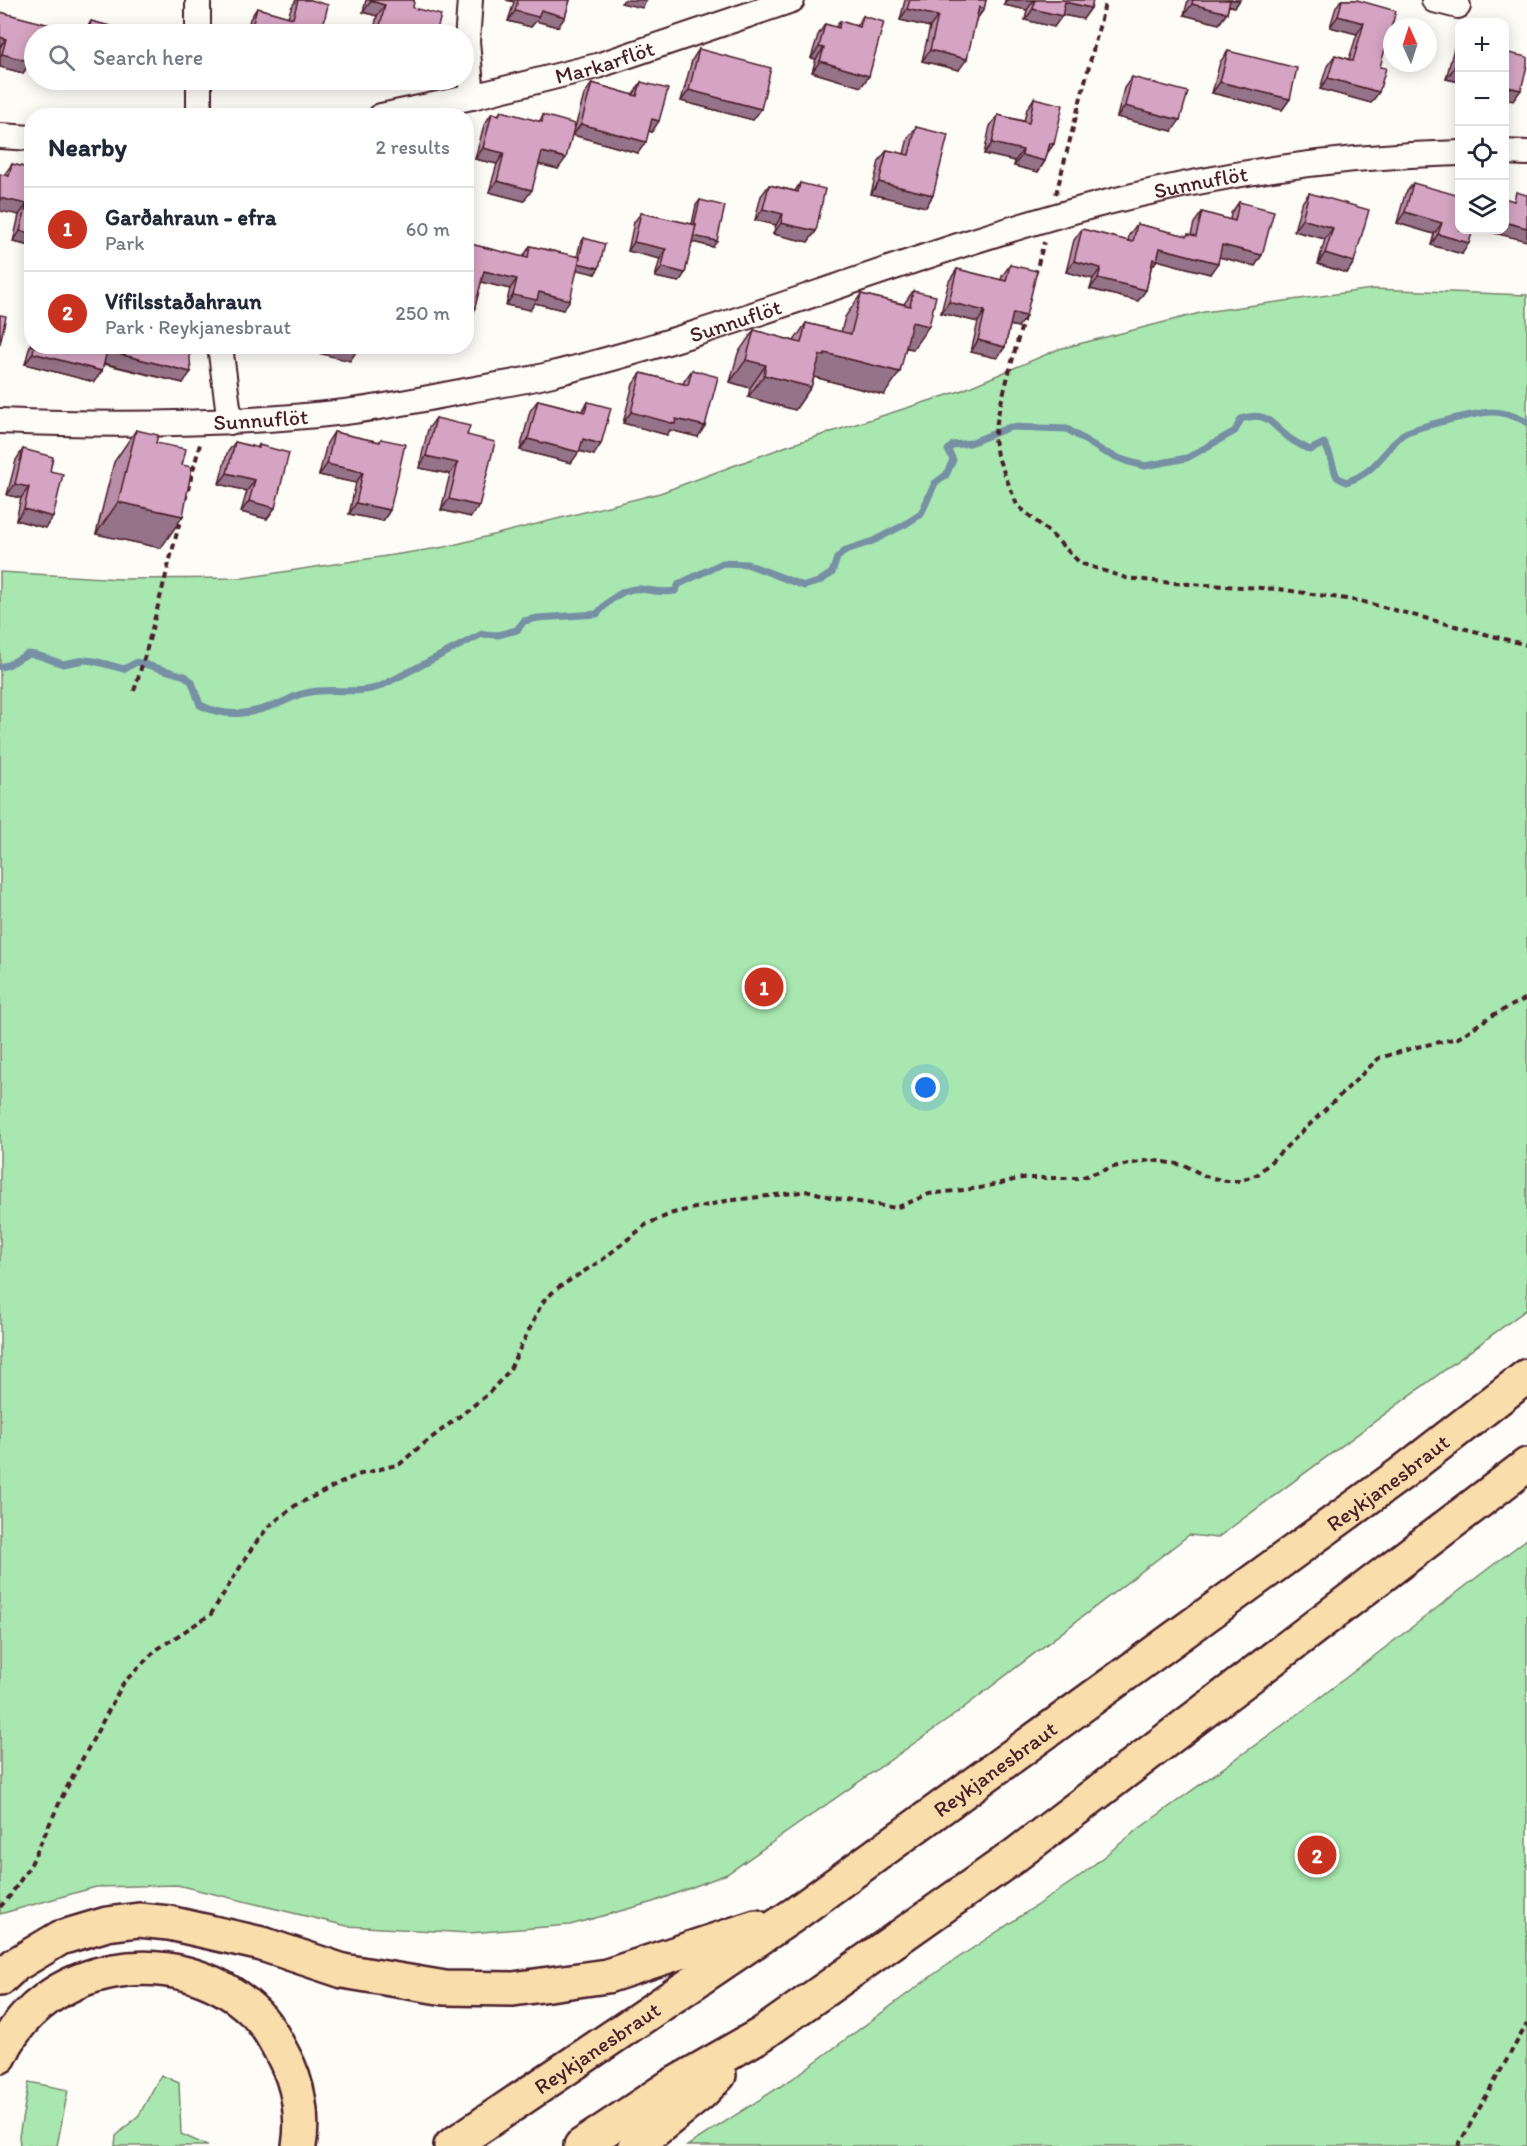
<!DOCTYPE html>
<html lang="en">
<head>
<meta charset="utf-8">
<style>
  body { margin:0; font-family:Itim,sans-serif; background:#f6f6f7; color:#1f2937 }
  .controls { position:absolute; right:18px; top:18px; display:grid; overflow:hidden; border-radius:12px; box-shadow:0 3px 15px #0003 }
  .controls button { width:54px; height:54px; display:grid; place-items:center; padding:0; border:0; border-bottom:2px solid #e0e1e3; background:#fff; color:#1f2937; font:30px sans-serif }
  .compass { position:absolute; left:1383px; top:18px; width:54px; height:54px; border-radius:50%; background:#fff; box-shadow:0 3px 15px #0003; rotate:357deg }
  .you { position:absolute; left:926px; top:1088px; width:21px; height:21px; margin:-15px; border:4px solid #fff; border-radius:50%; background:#1a73e8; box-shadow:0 0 0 9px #1a73e833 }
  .badge { display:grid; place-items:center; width:39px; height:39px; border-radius:50%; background:#c8321e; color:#fff; font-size:20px; font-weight:700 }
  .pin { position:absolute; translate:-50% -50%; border:3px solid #fff; box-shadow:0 2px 6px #0006 }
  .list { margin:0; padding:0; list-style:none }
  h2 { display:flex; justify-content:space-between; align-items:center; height:78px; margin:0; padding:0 24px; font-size:26px }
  h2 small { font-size:20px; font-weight:400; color:#747a83 }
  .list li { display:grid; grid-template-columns:39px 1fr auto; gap:18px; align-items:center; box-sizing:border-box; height:84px; padding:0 24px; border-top:2px solid #e0e1e3 }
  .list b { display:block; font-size:22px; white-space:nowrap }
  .list p { margin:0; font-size:20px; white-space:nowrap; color:#747a83 }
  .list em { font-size:20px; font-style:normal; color:#747a83 }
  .icon { flex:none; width:33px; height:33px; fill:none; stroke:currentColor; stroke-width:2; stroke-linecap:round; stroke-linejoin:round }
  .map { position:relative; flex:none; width:1527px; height:2146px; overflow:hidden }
  .search { position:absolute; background:#fff; box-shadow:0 3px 15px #0003; left:24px; top:24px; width:450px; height:66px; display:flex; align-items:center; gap:15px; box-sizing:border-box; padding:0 21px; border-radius:33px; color:#747a83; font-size:22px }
  .panel { position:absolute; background:#fff; box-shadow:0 3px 15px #0003; left:24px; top:108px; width:450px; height:246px; border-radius:24px }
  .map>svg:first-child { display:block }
  .green { fill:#a8e7af; stroke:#79836d; stroke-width:1.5 }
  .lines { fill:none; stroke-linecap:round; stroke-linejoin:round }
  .stream { stroke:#7690a4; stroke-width:7 }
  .minor-casing { stroke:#4a1f2b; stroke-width:28 }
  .highway-casing { stroke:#4a1f2b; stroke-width:38 }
  .path { stroke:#4a1f2b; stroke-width:4; stroke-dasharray:6 4.5; stroke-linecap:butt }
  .minor { stroke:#fdfcf7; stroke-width:24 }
  .highway { stroke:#f9ddab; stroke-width:33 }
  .wall { fill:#b78da7; stroke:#4a1f2b; stroke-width:1.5 }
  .shaded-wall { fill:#957388; stroke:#4a1f2b; stroke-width:1.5 }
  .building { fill:#d5a4c2; stroke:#4a1f2b; stroke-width:1.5 }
  .labels { text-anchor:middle; stroke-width:6; stroke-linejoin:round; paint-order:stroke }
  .street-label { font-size:22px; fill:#4a1f2b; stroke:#fdfcf7 }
</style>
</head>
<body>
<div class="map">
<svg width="1527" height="2146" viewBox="0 0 1527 2146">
  <rect width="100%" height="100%" fill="#fdfcf7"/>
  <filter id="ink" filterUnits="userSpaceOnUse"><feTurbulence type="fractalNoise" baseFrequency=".0167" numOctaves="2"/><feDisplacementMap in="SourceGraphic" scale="12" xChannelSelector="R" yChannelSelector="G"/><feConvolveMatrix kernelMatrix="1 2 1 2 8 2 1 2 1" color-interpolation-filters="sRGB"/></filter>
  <g filter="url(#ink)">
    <g class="green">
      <polygon points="1372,289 1527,295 1527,1309 1217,1538 1189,1535 949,1719 727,1874 653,1902 570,1925 469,1933 347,1926 177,1885 96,1887 0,1914 0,572 121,579 243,578 445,547 660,493 787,446 960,391 1059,349 1204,312"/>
      <polygon points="1527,1539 1527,2146 687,2146 792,2079 937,1972 1076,1879 1137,1830 1301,1712"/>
      <polygon points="161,2075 179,2083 181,2134 208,2146 115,2146 116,2136 139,2115"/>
      <polygon points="29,2082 68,2090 57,2146 20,2146 19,2136"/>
    </g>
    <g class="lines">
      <path class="stream" d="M0 667 8 665 27 654 37 655 63 664 84 660 94 661 124 669 137 662 185 676 192 682 200 705C228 719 252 714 280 703 289 700 297 694 306 693 331 687 355 695 379 687L482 634 498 635 517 630 524 621 538 618 597 614C608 601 623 587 641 589 654 591 663 593 675 591L679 584 723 563 747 564 804 586 818 582 832 573 837 558 846 550 873 541 904 525 921 514 935 483 946 475 953 460 948 450 953 445 970 443 1010 427 1067 429 1104 452 1126 461 1145 466 1187 458 1235 431 1241 419C1269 409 1272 427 1292 440 1298 444 1304 447 1310 450L1324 443C1331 454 1332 465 1337 477L1346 482C1375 473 1382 453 1402 435 1410 428 1479 412 1492 412 1505 412 1515 416 1527 422"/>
      <defs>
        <g id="minor">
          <polyline points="198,0 198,34"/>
          <polyline points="470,0 467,41 472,97"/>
          <polyline points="1434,0 1458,6"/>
          <polyline points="199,80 199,116"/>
          <path id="s1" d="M381 116 472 97 597 66 792 0"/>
          <polyline points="0,136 32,138"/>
          <polyline points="1504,152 1527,153"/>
          <polyline points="220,346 230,422"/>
          <path id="s2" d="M0 421C115 426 230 425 345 412 387 407 429 398 470 390 495 385 520 382 544 376 732 331 910 254 1096 205 1214 174 1338 156 1460 153"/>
        </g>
        <g id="highway">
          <polyline points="0,1979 15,1965 60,1938 107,1924 139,1920 169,1923 262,1944 343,1971 445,1988 513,1989 607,1976 756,1927"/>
          <path d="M0 2056C42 1961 177 1940 251 2009 266 2022 275 2040 284 2057 298 2083 304 2117 299 2146"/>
          <path id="s3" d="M451 2146 795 1914 1402 1473 1527 1376"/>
          <polyline points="581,2146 671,2086 762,2034 1013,1857 1527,1465"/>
          <polyline points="635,2146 700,2094 719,2075"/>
        </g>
      </defs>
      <use href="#minor" class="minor-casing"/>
      <use href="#highway" class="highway-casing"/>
      <g class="path">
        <polyline points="1056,194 1106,0"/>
        <polyline points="1035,275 1044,242"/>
        <polyline points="1024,317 999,410 994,439 997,455 1017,505 1050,533 1080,563 1126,578 1172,583 1278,589 1360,601 1527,645"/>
        <polyline points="185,501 200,444"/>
        <polyline points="134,691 146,652 181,517"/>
        <polyline points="0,1907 10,1896 31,1864 64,1793 124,1682 156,1650 211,1614 252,1548 269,1526 296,1505 357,1475 400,1464 417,1449 487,1395 509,1371 542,1303 556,1289 602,1260 647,1224 673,1213 726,1201 809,1191 834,1198 896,1208 929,1194 980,1188 1022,1178 1080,1178 1113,1167 1150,1160 1184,1165 1205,1176 1226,1181 1240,1181 1258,1174 1379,1058 1417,1047 1458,1038 1491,1016 1527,998"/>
        <polyline points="1458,2146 1527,2024"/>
      </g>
      <use href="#minor" class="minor"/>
      <use href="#highway" class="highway"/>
    </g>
    <g class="wall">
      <polygon points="296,0 311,0 319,34 246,34 250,19 257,8 288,17 291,8"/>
      <polygon points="366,0 414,0 413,8 436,34 373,34 377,16 363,12"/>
      <polygon points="506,0 570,0 565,17 558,27 536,21 531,27 508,21 514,2"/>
      <polygon points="905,0 986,0 984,9 976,20 959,70 922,61 930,27 900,20"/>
      <polygon points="1005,0 1093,0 1091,8 1083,19 1062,15 1054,27 1025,20 1027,10 1004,5"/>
      <polygon points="1188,0 1240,0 1235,7 1229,6 1227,13 1219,24 1184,15"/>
      <polygon points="1341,0 1357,0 1380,67 1379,92 1371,103 1320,89 1327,66 1335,55 1349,59 1357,34 1330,27 1336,7"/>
      <polygon points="0,12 83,34 91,21 140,34 34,34 28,66 23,73 0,67"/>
      <polygon points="863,16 869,76 861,87 812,72 816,59 811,58 818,35 825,24 836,27 840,21 856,26"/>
      <polygon points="1460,39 1460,82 1446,79 1454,48"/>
      <polygon points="699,49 761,109 753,120 681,101 692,60"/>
      <polygon points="1228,51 1290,99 1282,110 1212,93 1220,62"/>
      <polygon points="1132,77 1172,131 1117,117 1124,88"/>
      <polygon points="641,82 652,132 649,131 638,153 573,135 584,95 592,83 633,95"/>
      <polygon points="1034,98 1047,154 1045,161 1038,172 1014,166 1015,161 984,154 990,126 998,115 1024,121 1027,109"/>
      <polygon points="501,111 539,122 543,115 558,169 539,164 524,201 489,192 497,164 475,159 484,125 492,113 498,115"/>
      <polygon points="916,127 933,195 926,207 871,194 879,161 887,150 904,154 908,138"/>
      <polygon points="12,164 32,169 32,246 13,242 19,215 4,175"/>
      <polygon points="800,183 816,231 808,242 773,234 776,225 755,220 761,196 769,185 795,191"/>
      <polygon points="1413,183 1462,254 1431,245 1434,234 1397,223 1405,194"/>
      <polygon points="1309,193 1354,262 1347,273 1318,264 1325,239 1294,231 1301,204"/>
      <polygon points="700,200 713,247 692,242 685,273 679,282 655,277 660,259 628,251 634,222 641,213 692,224 696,205"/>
      <polygon points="1239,202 1262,255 1255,266 1219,257 1210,274 1157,260 1151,268 1146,290 1138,301 1090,289 1093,279 1066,272 1074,240 1082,229 1128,241 1129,235 1137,224 1187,236 1188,234 1191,235 1194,223 1202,212 1230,220 1231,213"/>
      <polygon points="584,238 595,274 577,269 563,310 535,303 530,310 506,305 510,289 481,282 469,331 466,335 466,243 523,257 530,246 577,257 580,244"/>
      <polygon points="1010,265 1018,327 1010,325 1005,347 997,358 971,352 978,322 941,313 949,281 957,269 1001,280 1002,276"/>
      <polygon points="913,291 913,349 906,348 884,395 814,377 811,387 795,410 748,397 750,388 730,382 738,353 754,330 794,341 806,323 841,332 845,317 861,294 904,304"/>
      <polygon points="32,338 32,346 189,346 183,383 104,364 94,382 25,364"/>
      <polygon points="692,370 698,437 670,430 667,435 623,423 633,384 641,373 683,384 684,381"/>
      <polygon points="538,400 582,411 588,402 594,455 579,451 571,463 520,450 530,411"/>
      <polygon points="436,418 467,435 471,517 441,510 450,474 419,468 428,429"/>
      <polygon points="136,430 156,443 161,548 96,534 114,462"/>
      <polygon points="334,432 379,442 381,439 390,510 383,521 349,514 356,483 319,475 327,443"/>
      <polygon points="235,442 257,448 259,445 267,519 241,512 247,491 219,484 227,453"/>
      <polygon points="23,449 50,471 53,517 45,528 16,520 21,498 7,495 16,460"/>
    </g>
    <g class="shaded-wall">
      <polygon points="624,0 647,0 642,8 621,3"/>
      <polygon points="1007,0 1034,0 1027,10 1004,5"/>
      <polygon points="1227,0 1240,0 1235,7 1224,4"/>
      <polygon points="371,1 385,5 377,16 363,12"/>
      <polygon points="1065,2 1091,8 1083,19 1057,14"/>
      <polygon points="1192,4 1227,13 1219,24 1184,15"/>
      <polygon points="979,7 984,9 976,20"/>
      <polygon points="907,9 938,16 930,27 900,20"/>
      <polygon points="1033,9 1062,16 1054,27 1025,20"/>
      <polygon points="541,10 565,17 558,27 536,21 531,27 508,21 515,11"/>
      <polygon points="1338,16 1364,23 1357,34 1330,27"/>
      <polygon points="311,27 322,30 319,34 305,34"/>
      <polygon points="0,37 6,39 0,47"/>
      <polygon points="819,47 824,48 816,59 811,58"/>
      <polygon points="930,50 967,59 959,70 922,61"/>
      <polygon points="2,54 34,55 34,68 28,66 23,73 0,67 0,57"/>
      <polygon points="820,61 869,76 861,87 812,72"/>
      <polygon points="1454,68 1460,69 1460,82 1446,79"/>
      <polygon points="1328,78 1379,92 1371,103 1320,89"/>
      <polygon points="128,80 146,80 143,84"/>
      <polygon points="1220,82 1290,99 1282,110 1212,93"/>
      <polygon points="1504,86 1521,90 1513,101 1504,99"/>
      <polygon points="689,90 761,109 753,120 681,101"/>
      <polygon points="1125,106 1180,120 1172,131 1117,117"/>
      <polygon points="652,119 659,121 652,132 644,130"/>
      <polygon points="581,124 646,142 638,153 573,135"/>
      <polygon points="992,143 1023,150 1015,161 984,154"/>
      <polygon points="1050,143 1054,144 1046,155"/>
      <polygon points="483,148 504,153 497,164 475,159"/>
      <polygon points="542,152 566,158 558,169 534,163"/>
      <polygon points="1022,155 1045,161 1038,172 1014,166"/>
      <polygon points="497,181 532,190 524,201 489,192"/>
      <polygon points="879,182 933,195 926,207 871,194"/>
      <polygon points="0,198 27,204 19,215 0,211"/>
      <polygon points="763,209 783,214 776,225 755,220"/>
      <polygon points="1405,212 1442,223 1434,234 1397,223"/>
      <polygon points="1302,219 1333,228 1325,239 1294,231"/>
      <polygon points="1504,222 1527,228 1527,241 1482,230 1504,230"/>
      <polygon points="781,223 816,231 808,242 773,234"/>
      <polygon points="20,231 32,233 32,246 13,242"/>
      <polygon points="1438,234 1469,243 1462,254 1431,245"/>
      <polygon points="692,235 717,241 713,247 688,241"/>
      <polygon points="634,242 666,249 660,259 628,251"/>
      <polygon points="1222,245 1262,255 1255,266 1215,256"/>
      <polygon points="1160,248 1218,263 1210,274 1157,260 1149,271 1146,270"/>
      <polygon points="1325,253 1354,262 1347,273 1318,264"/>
      <polygon points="1074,261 1101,268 1093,279 1066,272"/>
      <polygon points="578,263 599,268 595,274 574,269"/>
      <polygon points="662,267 685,273 679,282 655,277"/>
      <polygon points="484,271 517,279 510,289 477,281"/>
      <polygon points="1098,278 1146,290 1138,301 1090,289"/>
      <polygon points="539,292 570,300 563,310 535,303 530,310 506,305 513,295"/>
      <polygon points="949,302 985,311 978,322 941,313"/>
      <polygon points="1013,313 1026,316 1018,327 1005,324"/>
      <polygon points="912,322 929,326 913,349 896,345"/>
      <polygon points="978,340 1005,347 997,358 971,352"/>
      <polygon points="290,346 345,346 358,349 350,361"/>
      <polygon points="107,351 191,372 183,383 99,362"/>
      <polygon points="33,353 102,371 94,382 25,364"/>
      <polygon points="825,353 900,372 884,395 810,376 820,355"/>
      <polygon points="746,360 766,365 750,388 730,382"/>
      <polygon points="764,375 811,387 795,410 748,397"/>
      <polygon points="631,412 676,419 705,426 698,437 670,430 667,435 623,423"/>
      <polygon points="528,439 579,452 571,463 520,450"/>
      <polygon points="583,439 601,444 594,455 575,450"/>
      <polygon points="426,456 458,463 450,474 419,468"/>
      <polygon points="327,464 363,472 356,483 319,475"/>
      <polygon points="227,473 255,480 247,491 219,484"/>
      <polygon points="15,484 29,487 21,498 7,495"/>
      <polygon points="449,499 479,506 471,517 441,510"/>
      <polygon points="249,501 275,508 267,519 241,512"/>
      <polygon points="118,502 183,516 161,548 96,534"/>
      <polygon points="356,503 390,510 383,521 349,514"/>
      <polygon points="24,509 53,517 45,528 16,520"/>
    </g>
    <g class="building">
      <polygon points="298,0 311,0 328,5 322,30 311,27 309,34 250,34 257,8 293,18"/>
      <polygon points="371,0 414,0 413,8 441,15 436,34 378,34 385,5 371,1"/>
      <polygon points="518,0 570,0 565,17 541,10 538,17 515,11"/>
      <polygon points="910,0 986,0 984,9 979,7 967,59 930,50 938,16 907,9"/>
      <polygon points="1035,0 1093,0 1091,8 1065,2 1062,16 1033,9"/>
      <polygon points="1193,0 1230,0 1227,13 1192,4"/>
      <polygon points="1342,0 1357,0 1396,11 1380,67 1386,68 1379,92 1328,78 1335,55 1353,61 1364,23 1338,16"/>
      <polygon points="0,12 84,34 34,34 34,55 33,54 31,62 2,54 6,39 0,37"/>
      <polygon points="863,16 884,22 869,76 820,61 824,48 819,47 825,24 839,28 840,21 860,27"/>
      <polygon points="91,21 140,34 88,34"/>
      <polygon points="1460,44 1460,69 1454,68"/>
      <polygon points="699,49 771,68 761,109 689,90"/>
      <polygon points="1228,51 1297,68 1290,99 1220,82"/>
      <polygon points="1504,52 1527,57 1527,66 1521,90 1504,86"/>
      <polygon points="1132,77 1188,92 1180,120 1125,106"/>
      <polygon points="641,82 668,89 659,121 652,119 646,142 581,124 592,83 637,96"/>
      <polygon points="1034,98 1063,105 1054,144 1050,143 1045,161 1022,155 1023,150 992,143 998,115 1029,123"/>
      <polygon points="501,111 542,122 543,115 575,124 566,158 542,152 532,190 497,181 504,153 483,148 492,113 499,115"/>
      <polygon points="916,127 948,135 933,195 879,182 887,150 909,155"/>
      <polygon points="466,139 471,140 466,155"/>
      <polygon points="12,164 32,169 32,233 20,231 27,204 0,198 0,174 9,176"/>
      <polygon points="800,183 825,189 816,231 781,223 783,214 763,209 769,185 798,192"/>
      <polygon points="1413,183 1460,196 1460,230 1473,230 1469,243 1438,234 1442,223 1405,212"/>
      <polygon points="1516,192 1527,195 1527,228 1504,222 1504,198 1514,201"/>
      <polygon points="1309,193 1369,210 1354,262 1325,253 1333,228 1302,219"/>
      <polygon points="700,200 725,206 717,241 693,236 696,225 694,225"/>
      <polygon points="1239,202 1274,211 1262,255 1222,245 1218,263 1160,248 1157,260 1153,259 1146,290 1098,278 1101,268 1074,261 1082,229 1133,242 1137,224 1187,236 1188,234 1196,236 1202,212 1235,221"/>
      <polygon points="641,213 696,225 685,273 662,267 666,249 634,242"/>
      <polygon points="584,238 605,244 599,268 578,263"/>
      <polygon points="466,243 528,258 530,246 580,257 570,300 539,292 537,300 513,295 517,279 484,271 469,331 466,330"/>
      <polygon points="1010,265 1037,271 1026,316 1013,313 1005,347 978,340 985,311 949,302 957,269 1006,281"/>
      <polygon points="913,291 936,296 929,326 912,322 900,372 825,353 825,356 820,355 811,387 764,375 766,365 746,360 754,330 801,343 806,323 851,334 861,294 910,306"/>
      <polygon points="0,315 6,316 0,344"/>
      <polygon points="34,346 189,346 191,372 107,351 102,371 33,353"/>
      <polygon points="345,346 359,346 358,349"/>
      <polygon points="692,370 718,377 705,426 676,419 675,424 631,412 641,373 688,385"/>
      <polygon points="538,400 585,412 588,402 611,408 601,444 583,439 579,452 528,439"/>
      <polygon points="436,418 470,426 467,435 495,442 479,506 449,499 458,463 426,456"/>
      <polygon points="136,430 158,435 156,443 186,449 182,465 192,467 183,516 118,502"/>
      <polygon points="334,432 380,442 381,439 405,444 390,510 356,503 363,472 327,464"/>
      <polygon points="235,442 259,448 259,445 289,453 275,508 249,501 255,480 227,473"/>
      <polygon points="23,449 53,457 50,471 63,474 53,517 24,509 29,487 15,484"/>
    </g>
  </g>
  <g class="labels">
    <g class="street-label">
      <text dy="8" stroke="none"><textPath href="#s1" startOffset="230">Markarflöt</textPath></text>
      <text dy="8" stroke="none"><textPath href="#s2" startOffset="1233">Sunnuflöt</textPath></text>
      <text dy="8" stroke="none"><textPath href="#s2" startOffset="747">Sunnuflöt</textPath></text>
      <text dy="8" stroke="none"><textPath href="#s2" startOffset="261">Sunnuflöt</textPath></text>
      <text dy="8" stroke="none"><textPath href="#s3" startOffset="1148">Reykjanesbraut</textPath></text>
      <text dy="8" stroke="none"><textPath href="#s3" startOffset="662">Reykjanesbraut</textPath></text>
      <text dy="8" stroke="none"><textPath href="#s3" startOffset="176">Reykjanesbraut</textPath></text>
    </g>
  </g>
</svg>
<div class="controls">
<button>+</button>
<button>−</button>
<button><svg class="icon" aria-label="locate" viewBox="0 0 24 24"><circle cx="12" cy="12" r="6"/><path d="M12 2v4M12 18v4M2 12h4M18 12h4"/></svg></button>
<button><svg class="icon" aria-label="layers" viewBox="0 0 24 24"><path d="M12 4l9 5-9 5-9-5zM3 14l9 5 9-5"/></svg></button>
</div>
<svg class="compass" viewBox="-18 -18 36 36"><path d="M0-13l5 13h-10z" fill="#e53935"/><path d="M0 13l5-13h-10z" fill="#747a83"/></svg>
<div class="you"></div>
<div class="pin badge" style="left:764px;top:987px">1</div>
<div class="pin badge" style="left:1317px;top:1855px">2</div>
<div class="search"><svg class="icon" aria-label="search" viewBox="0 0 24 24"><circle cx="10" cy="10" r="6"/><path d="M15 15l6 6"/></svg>Search here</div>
<section class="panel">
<h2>Nearby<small>2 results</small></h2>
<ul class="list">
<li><span class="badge">1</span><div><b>Garðahraun - efra</b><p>Park</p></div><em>60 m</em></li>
<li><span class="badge">2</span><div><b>Vífilsstaðahraun</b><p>Park · Reykjanesbraut</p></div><em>250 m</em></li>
</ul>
</section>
</div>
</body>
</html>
